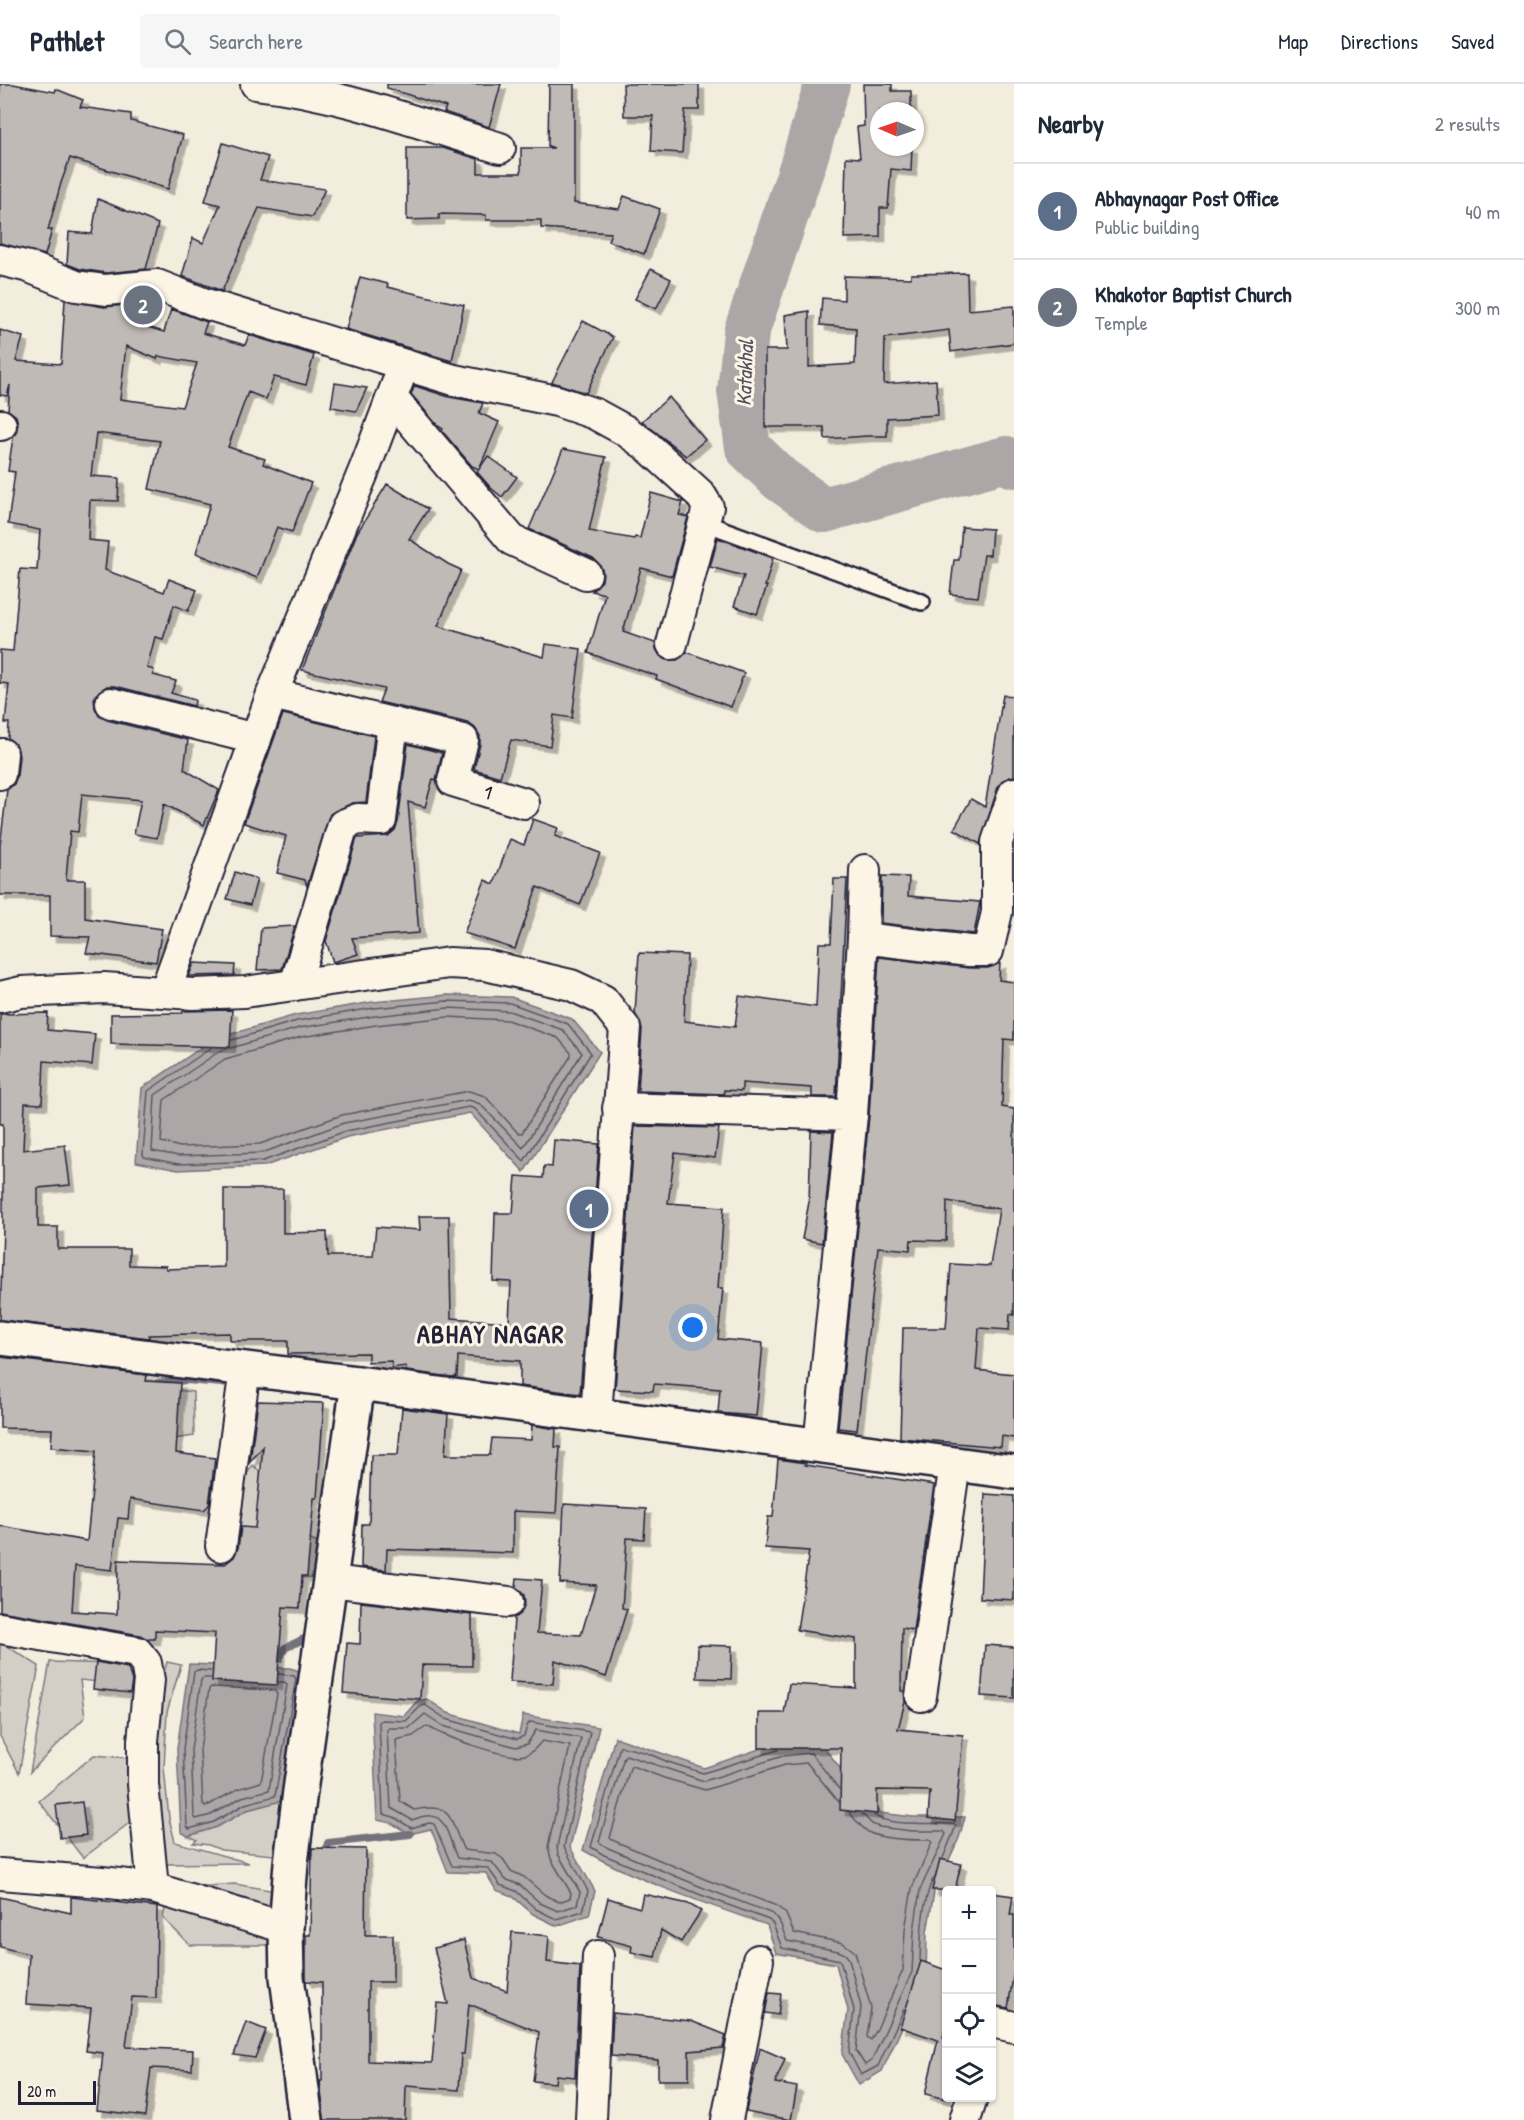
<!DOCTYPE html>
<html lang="en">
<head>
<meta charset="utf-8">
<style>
  body { margin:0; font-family:"Patrick Hand",sans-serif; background:#f6f6f7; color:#1f2937 }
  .controls { position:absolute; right:18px; bottom:18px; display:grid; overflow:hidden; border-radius:6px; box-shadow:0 2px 4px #0004 }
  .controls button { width:54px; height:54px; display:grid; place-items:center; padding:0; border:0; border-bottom:2px solid #e0e1e3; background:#fff; color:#1f2937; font:30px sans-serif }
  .compass { position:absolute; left:870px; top:18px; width:54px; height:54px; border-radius:50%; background:#fff; box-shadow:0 2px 4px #0004; rotate:272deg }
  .scale { position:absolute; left:18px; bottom:15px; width:78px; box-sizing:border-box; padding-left:6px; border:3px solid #22223b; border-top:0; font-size:16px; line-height:21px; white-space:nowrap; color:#22223b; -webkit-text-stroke:4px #fcf5e5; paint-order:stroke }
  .you { position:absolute; left:693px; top:1244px; width:21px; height:21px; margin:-15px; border:4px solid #fff; border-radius:50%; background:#1a73e8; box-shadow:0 0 0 9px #1a73e833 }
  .badge { display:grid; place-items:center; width:39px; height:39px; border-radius:50%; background:#0b8043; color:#fff; font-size:20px; font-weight:700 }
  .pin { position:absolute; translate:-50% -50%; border:3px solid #fff; box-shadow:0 2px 6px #0006 }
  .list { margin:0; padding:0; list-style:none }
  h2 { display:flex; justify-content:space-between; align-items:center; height:78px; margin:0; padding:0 24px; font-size:26px }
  h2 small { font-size:20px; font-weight:400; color:#747a83 }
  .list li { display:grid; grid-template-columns:39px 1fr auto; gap:18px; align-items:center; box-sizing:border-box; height:96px; padding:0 24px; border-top:2px solid #e0e1e3 }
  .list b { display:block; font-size:22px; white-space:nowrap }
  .list p { margin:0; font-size:20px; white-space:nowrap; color:#747a83 }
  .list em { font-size:20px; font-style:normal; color:#747a83 }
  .icon { flex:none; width:33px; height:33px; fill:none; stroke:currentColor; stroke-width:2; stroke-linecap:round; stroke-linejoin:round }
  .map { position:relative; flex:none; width:1014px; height:2036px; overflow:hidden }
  header { display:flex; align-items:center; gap:36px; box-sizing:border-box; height:84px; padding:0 30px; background:#fff; border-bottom:2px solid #e0e1e3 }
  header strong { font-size:28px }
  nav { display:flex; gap:33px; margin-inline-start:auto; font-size:21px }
  .search { width:420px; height:54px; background:#f6f6f7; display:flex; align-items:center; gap:15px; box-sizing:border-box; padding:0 21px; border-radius:6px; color:#747a83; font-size:22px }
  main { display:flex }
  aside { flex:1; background:#fff }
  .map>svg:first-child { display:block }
  .green { fill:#d4cfc6; stroke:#7b7880; stroke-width:1.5 }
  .water { fill:#aca7a6; stroke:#75727b; stroke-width:1.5 }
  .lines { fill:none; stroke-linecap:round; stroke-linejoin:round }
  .shore { stroke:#595766; stroke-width:1.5 }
  .stream { stroke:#75727b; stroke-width:8 }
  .river { stroke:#aca7a6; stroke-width:46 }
  .building { fill:#bfbab6; stroke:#22223b; stroke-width:1.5; fill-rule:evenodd; filter:url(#shadow) }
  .service-casing { stroke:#22223b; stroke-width:20 }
  .minor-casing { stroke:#22223b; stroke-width:34 }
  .tertiary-casing { stroke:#22223b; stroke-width:38 }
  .service { stroke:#fcf5e5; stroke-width:15 }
  .minor { stroke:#fcf5e5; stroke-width:30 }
  .tertiary { stroke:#fcf5e5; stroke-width:33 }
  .labels { text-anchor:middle; stroke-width:6; stroke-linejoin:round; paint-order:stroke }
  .street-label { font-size:20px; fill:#22223b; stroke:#fcf5e5 }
  .water-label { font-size:21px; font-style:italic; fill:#525160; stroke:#fcf5e5 }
  .district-label { font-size:26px; font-weight:bold; letter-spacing:1.5px; fill:#22223b; stroke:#fcf5e5 }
</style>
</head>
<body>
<header>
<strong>Pathlet</strong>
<div class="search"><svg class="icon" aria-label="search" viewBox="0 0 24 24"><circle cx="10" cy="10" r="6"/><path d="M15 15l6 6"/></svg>Search here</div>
<nav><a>Map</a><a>Directions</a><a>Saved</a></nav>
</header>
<main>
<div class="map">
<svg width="1014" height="2036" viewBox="0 0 1014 2036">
  <defs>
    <filter id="shadow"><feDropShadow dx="5.5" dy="5.5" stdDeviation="0" flood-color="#0004"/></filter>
  </defs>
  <rect width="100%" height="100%" fill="#f3edde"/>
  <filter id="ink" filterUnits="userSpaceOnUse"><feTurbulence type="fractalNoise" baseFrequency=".0167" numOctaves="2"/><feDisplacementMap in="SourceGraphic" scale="12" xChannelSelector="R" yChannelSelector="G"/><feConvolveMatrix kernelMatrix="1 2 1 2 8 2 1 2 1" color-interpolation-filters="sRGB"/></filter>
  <g filter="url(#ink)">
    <g class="green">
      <polygon points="133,1287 166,1290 165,1304 193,1308 194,1352 166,1356 120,1340"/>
      <polygon points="253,1381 271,1397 260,1434 322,1461 316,1493 293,1494 234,1508 227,1465 233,1409"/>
      <polygon points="0,1558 39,1582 19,1689 0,1652"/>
      <polygon points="50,1578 111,1580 109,1599 80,1596 85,1633 30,1688"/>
      <polygon points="167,1578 181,1581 167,1628 164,1684 169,1734 175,1758 249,1779 159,1780 154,1624"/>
      <polygon points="94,1671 139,1675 140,1731 83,1774 39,1717"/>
      <polygon points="281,1717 274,1771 221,1766 209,1761 193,1759 197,1756 188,1752 217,1743 247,1726"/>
      <polygon points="234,1800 282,1808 273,1861 190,1861 163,1834 169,1805"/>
    </g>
    <g class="water">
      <polygon points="447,911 511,913 572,935 600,968 524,1088 470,1029 347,1053 265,1082 178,1086 136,1078 142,1004 214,955 296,931 373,918"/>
      <polygon points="189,1580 290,1584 303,1588 281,1717 247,1726 217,1743 188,1752 181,1748 177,1665"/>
      <polygon points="427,1615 448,1629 519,1650 523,1631 599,1643 570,1763 595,1807 589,1831 557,1842 533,1830 512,1812 496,1806 486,1789 448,1788 431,1745 410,1750 391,1739 377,1736 372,1628 404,1632 417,1617"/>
      <path d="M615 1653 704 1684 780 1658 818 1655 849 1696 880 1729 913 1733H965L959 1754 934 1808 927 1848 926 1891 882 1987 859 2001 842 1970 848 1926 836 1880 776 1869 767 1841C707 1820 637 1797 583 1766Z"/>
    </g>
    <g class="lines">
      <g class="shore">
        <polygon points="448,933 507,936 558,954 571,969 571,972 522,1049 518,1049 485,1012 469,1007 342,1031 260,1060 180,1063 161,1058 164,1016 225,975 301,953 376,941"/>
        <polyline points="211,964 148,1007 143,1070 144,1073 178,1080 263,1077 346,1047 469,1023 475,1025 524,1077 591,969 568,940 510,919 447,917 374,924 297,937 232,956"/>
        <polyline points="229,964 220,967 155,1011 152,1067 179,1072 262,1069 344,1039 469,1016 480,1020 523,1064 582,969 563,946 509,927 448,924 375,932 299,944 231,964"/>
        <polyline points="211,1587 197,1586 194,1588 183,1665 187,1742 189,1745 214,1738 245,1720 275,1712 296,1595 294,1592 279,1590"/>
        <polyline points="211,1594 203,1594 201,1596 191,1666 194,1732 196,1735 211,1731 242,1713 269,1706 287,1601 285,1598 279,1598"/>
        <polygon points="211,1603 274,1606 277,1610 261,1698 238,1705 205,1723 203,1720 200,1666 209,1605"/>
        <polygon points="425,1621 446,1635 517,1655 524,1652 528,1640 530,1638 590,1648 564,1763 588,1807 583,1827 556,1835 536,1825 516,1807 500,1801 488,1784 452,1782 434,1740 429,1739 411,1744 394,1733 383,1730 379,1638 382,1636 406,1637 420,1623"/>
        <path d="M425 1630 443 1642 516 1663 527 1660 536 1646 581 1654 557 1763 558 1770 580 1808 577 1821 558 1827 540 1819 520 1801 505 1795 492 1778 457 1774C451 1762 447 1732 431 1732 425 1731 418 1734 412 1736L391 1724 387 1646 389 1644H409Z"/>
        <path d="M427 1642C443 1652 507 1676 525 1671 533 1669 537 1662 542 1657L570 1662 548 1763 551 1775 571 1809 570 1814 559 1818 545 1811 524 1793 511 1787 503 1775 496 1770 464 1766C449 1737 455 1717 414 1726L400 1717 396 1656 413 1652Z"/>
        <polyline points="778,1666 703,1689 668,1678 647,1669 620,1662 591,1763 604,1771 701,1811 769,1836 773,1840 782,1864 840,1876 854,1926 849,1968 861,1991 878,1982 904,1925"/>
        <polyline points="839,1705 811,1669 783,1672 704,1697 626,1671 624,1673 599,1758 608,1764 704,1804 773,1830 779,1836 787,1857 838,1867 845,1870 849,1875 861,1923 856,1967 865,1981 872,1976 912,1888 914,1847 920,1806 946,1750 943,1747 912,1747 879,1743 872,1740 862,1730"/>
        <path d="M839 1718 807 1679 785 1681 705 1706 664 1694 632 1682 630 1684 610 1754 612 1756 707 1796 777 1822 786 1830 794 1849 843 1859 855 1868 871 1924 867 1953 871 1956 877 1945 903 1886 905 1846 912 1804 932 1758 929 1756C913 1756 884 1756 870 1749 862 1745 855 1735 849 1728"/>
        <path d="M874 1731C887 1743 936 1738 954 1740L956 1742 943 1774"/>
        <path d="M920 1876C921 1849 922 1819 933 1795"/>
      </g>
      <g class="stream">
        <polyline points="0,1275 43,1276 103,1286"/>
        <polyline points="158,1299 187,1296 222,1299"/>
        <polyline points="272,1577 279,1575 285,1564 312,1551"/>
        <polyline points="324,1772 328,1759 410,1750"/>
      </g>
      <polyline class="river" points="827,0 804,77 746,249 740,307 748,364 780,395 824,426 1006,375 1014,381"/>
    </g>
    <g class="building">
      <polygon points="0,0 13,0 55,8 56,5 83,16 80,23 131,30 131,37 183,51 168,105 70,74 61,99 48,146 52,146 45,171 0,159"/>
      <polygon points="387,0 501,0 489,43 444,28 446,23 387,4"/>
      <polygon points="549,0 574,0 574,119 619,125 624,112 660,125 644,170 608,157 611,149 541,144 541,136 486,136 486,131 439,130 439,135 407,136 407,64 443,64 478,75 478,89 521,89 521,64 554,64 548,62"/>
      <polygon points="623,0 699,0 699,26 685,26 682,69 651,67 653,32 624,32"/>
      <polygon points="863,0 892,0 892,7 911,7 911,27 879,27 879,63 912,63 911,87 891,85 888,124 880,124 880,153 844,154 846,73 860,74 857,43 864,42"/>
      <polygon points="223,59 268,73 260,96 325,105 312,133 259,124 222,207 182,192 193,154 203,159 220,121 205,117"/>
      <polygon points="98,115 158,140 146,185 106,189 80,185 67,180 69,148 92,150"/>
      <polygon points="651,185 671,195 656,225 635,215"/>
      <polygon points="967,189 968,226 1014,222 1014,259 951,268 949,246 885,254 884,300 936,296 938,331 887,334 887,352 867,352 825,355 824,343 765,343 765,266 787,266 785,231 809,227 809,283 855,280 856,244 820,241 822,214 844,216 844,192 911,194 911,190"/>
      <polygon points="360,193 388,200 387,203 464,221 452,277 346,245"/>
      <path d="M65 216 104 223 136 220 131 238 164 248 171 225 207 238 203 249 245 261 249 251 314 271 306 301 274 293 266 315 248 308 228 363 265 375 263 380 311 399 292 448 277 443 257 494 196 469 210 420 149 405 160 357 96 349 91 392 119 394 118 417 90 416 88 456 108 458 105 486 164 508 169 495 197 506 188 527 174 521 163 555 155 553 147 584 154 586 153 591 176 597 171 609 195 616 194 622 115 602H107L99 607 94 614 95 624 99 632 107 636 188 656 184 685 219 706 204 741 164 720 157 754 134 750 141 716 82 710 78 748 70 747 66 796H85V834L162 845 156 878 86 869 90 853 50 852V811H0V762L7 706 14 700 17 692 19 672 17 662 8 654 9 639H5L9 600 0 599V566L13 567 20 485 37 486 40 446 8 440 15 388 8 387 13 353 16 349 18 340 16 332 8 326 10 301 7 312 0 311V246L23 253 16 277 61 280ZM126 262 157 275 158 272 197 279 182 323 120 315Z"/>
      <polygon points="583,237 613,253 586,309 552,298"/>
      <polygon points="335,299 367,304 356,327 331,323"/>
      <polygon points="415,302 449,313 483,319 479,329 499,338 479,385 472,382 442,347 443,345 438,342 411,310"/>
      <polygon points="669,313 705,356 686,372 642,337"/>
      <polygon points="563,365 606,373 589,447 634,455 635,453 640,454 651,409 683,418 679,431 688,433 672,492 641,484 623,548 655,559 656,565 660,572 667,576 677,576 687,568 744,589 731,623 656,595 657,592 588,569 605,510 592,507 602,497 603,488 600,481 593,474 529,445"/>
      <polygon points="488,372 517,393 502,413 491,404 477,388"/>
      <polygon points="387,400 428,425 409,455 448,480 461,486 438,542 544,573 546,560 581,565 572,634 554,631 550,662 511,656 500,693 474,685 480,660 480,652 475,644 468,639 379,618 384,605 302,586 357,449"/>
      <polygon points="962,443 992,445 990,471 984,471 978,513 950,510 954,476 959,476"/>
      <polygon points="718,454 773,474 765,502 767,502 757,530 734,522 744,492 710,483"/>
      <polygon points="1003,611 1014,612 1014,692 1003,696 998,703 980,760 954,745 971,715 985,723"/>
      <polygon points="283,630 374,652 366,718 352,719 330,730 307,802 305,796 277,789 286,752 244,739"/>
      <polygon points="408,660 442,669 436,696 433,695 425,723 408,718 419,849 352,854 358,870 333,878 326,857 357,754 388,752 395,746 398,738"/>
      <polygon points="533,735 558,744 555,752 600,769 580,821 537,803 515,865 464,849 485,796 494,800 510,755 524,761"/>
      <polygon points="235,788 257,795 250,821 227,815"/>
      <polygon points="882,792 909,793 908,812 980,818 974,850 881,839"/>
      <polygon points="834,795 847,795 836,1013 812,1013 812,1004 742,999 742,1007 724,1006 724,1010 638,1007 642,945 635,929 639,869 687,871 684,937 735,943 739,912 816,923 819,859 831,859"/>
      <polygon points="295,842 282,885 257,886 261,844"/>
      <polygon points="879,873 969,884 988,884 1000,879 999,896 1014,898 1014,956 1004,955 1002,1023 1014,1025 1014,1231 1010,1230 1009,1246 979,1244 976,1286 1014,1290 1014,1354 1002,1352 1001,1363 900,1354 903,1244 946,1244 951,1180 990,1182 999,1125 947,1117 946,1157 911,1156 910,1166 878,1163 857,1346 838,1344 869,1032"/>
      <polygon points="194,879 235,881 234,891 189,892"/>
      <polygon points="232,926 230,963 111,960 111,930 183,929 183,927"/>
      <polygon points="48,929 47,946 95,950 92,981 44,977 42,1020 25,1019 23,1066 65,1061 70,1101 38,1104 38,1143 58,1143 58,1165 129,1165 129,1181 166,1182 166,1185 224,1183 224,1105 283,1105 283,1149 327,1148 328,1172 373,1172 376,1143 420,1146 419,1132 449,1132 451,1234 509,1238 511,1198 493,1197 495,1129 513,1129 516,1092 543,1094 544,1082 552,1083 554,1056 599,1060 580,1310 520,1302 520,1277 458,1272 457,1292 452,1293 406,1287 406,1282 392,1284 391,1277 368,1278 368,1269 288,1270 288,1257 230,1257 230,1249 149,1251 149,1254 0,1236 3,1143 3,1040 0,1040 0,930"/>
      <polygon points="635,1042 719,1044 715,1074 675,1069 668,1119 724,1123 718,1204 723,1204 718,1255 763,1259 756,1332 718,1329 720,1305 654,1300 653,1307 615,1305"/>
      <polygon points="811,1047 833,1048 822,1159 802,1155 809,1118"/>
      <polygon points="0,1273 147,1291 146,1297 180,1299 176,1369 215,1374 209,1421 204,1426 130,1415 128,1435 118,1434 112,1486 75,1482 72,1527 117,1530 118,1476 225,1480 234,1473 238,1464 241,1443 255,1444 263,1363 250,1378 258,1317 324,1319 317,1414 314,1414 307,1492 302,1492 300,1524 283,1523 277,1601 212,1597 215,1549 155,1546 155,1555 147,1555 140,1551 0,1527 0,1442 87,1457 96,1367 51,1363 52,1345 0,1344"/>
      <polygon points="402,1324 448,1330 445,1371 490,1371 492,1354 531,1356 532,1341 556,1345 555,1363 560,1363 556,1429 513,1427 513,1469 387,1465 386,1486 361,1483 362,1440 369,1440 371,1371 398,1371"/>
      <polygon points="778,1375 806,1379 805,1381 934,1401 913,1546 902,1544 901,1607 904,1607 905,1618 898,1645 963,1651 955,1737 928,1734 930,1707 877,1706 877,1730 840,1726 841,1664 759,1664 759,1629 784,1629 789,1600 856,1604 856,1555 797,1546 809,1467 765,1464 768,1433 773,1433"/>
      <polygon points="985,1410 1014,1412 1014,1516 980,1514"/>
      <polygon points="564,1420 646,1425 644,1455 627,1454 622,1524 627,1525 606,1593 555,1576 553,1600 510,1598 514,1534 521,1529 525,1519 524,1511 516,1503 517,1494 542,1496 537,1549 581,1551 596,1501 560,1499"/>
      <polygon points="361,1518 472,1531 472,1582 422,1581 420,1615 343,1609 347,1559 360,1560"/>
      <polygon points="698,1561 732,1562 731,1595 697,1594"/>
      <polygon points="985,1561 1014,1563 1014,1614 981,1612"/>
      <polygon points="96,1578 128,1584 132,1597 130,1609 93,1605"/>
      <polygon points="82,1718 86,1751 60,1754 56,1721"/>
      <polygon points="312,1764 366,1765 365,1851 393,1851 393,1898 368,1898 368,1977 432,1979 437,1919 448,1920 434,1864 464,1856 473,1894 507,1907 512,1848 549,1852 547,1878 580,1882 575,1993 556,1991 555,1999 533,1997 539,1948 469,1920 464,1970 461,1970 459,2006 406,2002 405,2036 324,2036 320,1997 322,1997 322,1898 306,1897 306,1851 310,1851"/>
      <polygon points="940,1775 961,1780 955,1806 932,1806"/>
      <polygon points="992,1809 1013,1812 1010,1831 1014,1831 1014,1886 1008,1924 992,1921"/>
      <polygon points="643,1810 689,1820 701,1827 681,1858 661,1846 655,1873 631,1868 632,1862 598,1853 608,1814 640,1824"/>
      <polygon points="0,1813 71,1829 71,1813 157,1823 156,1914 132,1913 126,1963 193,1966 192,1986 151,1984 145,2032 97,2026 103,1969 86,1967 91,1924 26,1920 29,1870 0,1863"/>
      <polygon points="921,1877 946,1886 946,1944 943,1953 946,1954 946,2015 925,2010 938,1956 900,1943"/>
      <polygon points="769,1909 781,1910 778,1931 765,1929"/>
      <polygon points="613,1929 691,1937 726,1951 723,1964 689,1967 689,1996 658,1996 658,1976 611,1972"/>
      <polygon points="246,1938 266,1946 255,1974 234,1971"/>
      <polygon points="760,1964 785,1975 775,1999 797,2003 791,2036 746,2027"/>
    </g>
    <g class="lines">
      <defs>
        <polyline id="service" points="705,439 922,518"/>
        <g id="minor">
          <path d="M256 0C340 9 420 40 500 64"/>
          <polyline points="0,176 29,183 76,202 106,206 157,201 203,219 454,296 557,317 595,330 626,347 647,362 700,410 708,423 672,560"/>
          <polyline points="392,314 512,456 586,490"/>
          <polyline points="0,341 1,341"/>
          <polyline points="272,610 463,656 453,697 524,719"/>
          <polyline points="111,619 256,655"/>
          <polyline points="0,690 2,670"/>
          <polyline points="863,854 969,867 988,867 997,828 997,758 1014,709"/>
          <polyline points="295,901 343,741 358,735 381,736 393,639"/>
          <polyline points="165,908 272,610 365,384 404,281"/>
          <polyline points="0,913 21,908 104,904 193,910 245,908 449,879 485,881 571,901 603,916 625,944 596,1331"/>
          <polyline points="618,1024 852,1031 819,1362"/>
          <polyline points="852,1031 863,854 865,786"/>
          <polyline points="221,1462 245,1285"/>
          <polyline points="330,1497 508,1518"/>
          <polyline points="0,1544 137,1568 146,1579 149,1596 143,1657 143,1700 153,1804"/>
          <polyline points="921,1612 955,1380"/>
          <polyline points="0,1790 102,1798 153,1804 286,1844"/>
          <polyline points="992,1938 1014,1943"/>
          <polyline points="591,2036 598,1872"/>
          <polyline points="727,2036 758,1876"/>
          <polyline points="965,2036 972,2014"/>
        </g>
        <g id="tertiary">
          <polyline points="0,1254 358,1299 1014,1388"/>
          <polyline points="306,2036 287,1893 286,1844 291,1779 300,1707 358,1299"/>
        </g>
      </defs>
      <use href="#service" class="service-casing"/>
      <use href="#minor" class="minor-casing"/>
      <use href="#tertiary" class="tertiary-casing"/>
      <use href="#service" class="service"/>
      <use href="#minor" class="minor"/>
      <use href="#tertiary" class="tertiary"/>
    </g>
  </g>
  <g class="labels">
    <g class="street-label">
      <text transform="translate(488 708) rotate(17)" y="7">1</text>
    </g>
    <g class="water-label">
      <text transform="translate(745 289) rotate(-88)" y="7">Katakhal</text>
    </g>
    <g class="district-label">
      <text x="491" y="1259">ABHAY NAGAR</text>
    </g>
  </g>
</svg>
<div class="controls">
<button>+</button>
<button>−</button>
<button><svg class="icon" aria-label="locate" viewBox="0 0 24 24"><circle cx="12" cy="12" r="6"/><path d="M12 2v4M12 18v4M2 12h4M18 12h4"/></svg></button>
<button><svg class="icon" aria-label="layers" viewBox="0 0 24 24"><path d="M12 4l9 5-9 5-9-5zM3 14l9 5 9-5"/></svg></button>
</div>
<svg class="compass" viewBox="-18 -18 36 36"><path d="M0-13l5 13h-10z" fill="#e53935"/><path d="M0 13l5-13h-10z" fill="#747a83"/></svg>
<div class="scale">20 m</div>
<div class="you"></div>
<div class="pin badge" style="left:589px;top:1125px;background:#5c6f8a">1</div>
<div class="pin badge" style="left:143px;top:221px;background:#6b7280">2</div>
</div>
<aside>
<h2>Nearby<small>2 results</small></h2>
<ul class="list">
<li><span class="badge" style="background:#5c6f8a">1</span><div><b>Abhaynagar Post Office</b><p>Public building</p></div><em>40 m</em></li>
<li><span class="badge" style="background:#6b7280">2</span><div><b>Khakotor Baptist Church</b><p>Temple</p></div><em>300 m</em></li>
</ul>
</aside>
</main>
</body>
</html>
